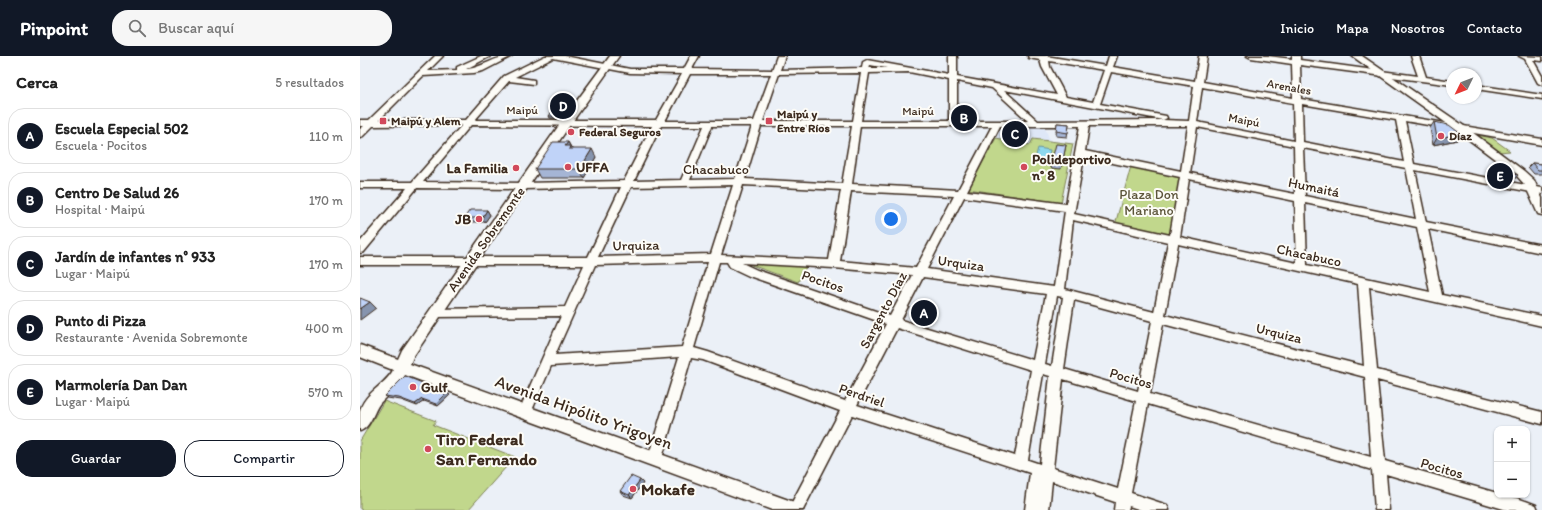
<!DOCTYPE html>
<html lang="es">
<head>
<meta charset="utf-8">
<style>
  body { margin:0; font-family:Itim,sans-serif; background:#f6f6f6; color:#222 }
  .controls { position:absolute; right:12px; bottom:12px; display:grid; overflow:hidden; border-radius:8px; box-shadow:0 1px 3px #0004 }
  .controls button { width:36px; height:36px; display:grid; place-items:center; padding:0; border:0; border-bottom:1px solid #e0e0e0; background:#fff; color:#222; font:20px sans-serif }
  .compass { position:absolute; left:1086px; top:12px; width:36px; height:36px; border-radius:50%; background:#fff; box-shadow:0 1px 3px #0004; rotate:227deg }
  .you { position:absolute; left:531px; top:163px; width:14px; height:14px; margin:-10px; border:3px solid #fff; border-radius:50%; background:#1a73e8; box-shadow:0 0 0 6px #1a73e833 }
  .badge { display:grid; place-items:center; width:26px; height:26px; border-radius:50%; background:#111827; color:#fff; font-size:13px; font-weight:700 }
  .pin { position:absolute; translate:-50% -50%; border:2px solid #fff; box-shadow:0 1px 4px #0006 }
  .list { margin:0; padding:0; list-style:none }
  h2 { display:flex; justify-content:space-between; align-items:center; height:52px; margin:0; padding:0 16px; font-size:17px }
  h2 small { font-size:13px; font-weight:400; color:#767676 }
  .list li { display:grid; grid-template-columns:26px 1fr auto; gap:12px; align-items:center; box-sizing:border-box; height:56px; margin:0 8px 8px; padding:0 8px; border:1px solid #e0e0e0; border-radius:16px }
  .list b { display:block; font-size:15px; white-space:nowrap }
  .list p { margin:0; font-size:13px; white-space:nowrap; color:#767676 }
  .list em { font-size:13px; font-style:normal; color:#767676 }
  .actions { display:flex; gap:8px; padding:12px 16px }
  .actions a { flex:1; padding:9px 0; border:1px solid #111827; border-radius:16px; text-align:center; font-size:14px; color:#111827 }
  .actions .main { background:#111827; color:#fff }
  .icon { flex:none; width:22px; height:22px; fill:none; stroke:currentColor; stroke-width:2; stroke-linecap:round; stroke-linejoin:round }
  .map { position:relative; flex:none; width:1182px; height:454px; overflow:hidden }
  header { display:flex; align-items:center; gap:24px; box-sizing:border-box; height:56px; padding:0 20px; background:#111827; color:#fff }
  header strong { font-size:19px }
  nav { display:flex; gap:22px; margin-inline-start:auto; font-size:14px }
  .search { width:280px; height:36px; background:#f6f6f6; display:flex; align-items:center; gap:10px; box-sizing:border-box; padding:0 14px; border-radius:16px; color:#767676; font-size:15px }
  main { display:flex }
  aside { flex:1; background:#fff }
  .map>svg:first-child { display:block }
  .built { fill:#dee7f7 }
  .green { fill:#c1d78c; stroke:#7e8055 }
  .water { fill:#8dd8ee; stroke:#6c929b }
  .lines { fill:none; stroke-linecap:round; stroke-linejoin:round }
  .minor-casing { stroke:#3b2a1e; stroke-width:3 }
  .major-casing { stroke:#3b2a1e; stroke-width:3 }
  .minor { fill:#fdfcf7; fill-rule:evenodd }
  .major { fill:#fdfcf7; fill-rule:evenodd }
  .wall { fill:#a5b5d5; stroke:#3b2a1e }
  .shaded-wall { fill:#8694ae; stroke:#3b2a1e }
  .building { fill:#c0d3f8; stroke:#3b2a1e }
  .poi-dot { fill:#d1495b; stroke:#fdfcf7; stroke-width:1.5 }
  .labels { text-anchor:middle; stroke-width:4; stroke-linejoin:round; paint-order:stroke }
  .far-street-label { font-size:12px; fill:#3b2a1e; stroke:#fdfcf7 }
  .far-poi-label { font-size:12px; font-weight:bold; fill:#3b2a1e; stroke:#fdfcf7; text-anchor:start }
  .poi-label { font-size:14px; font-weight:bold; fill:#3b2a1e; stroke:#fdfcf7; text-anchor:start }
  .street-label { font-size:14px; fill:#3b2a1e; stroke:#fdfcf7 }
  .park-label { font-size:14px; fill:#5c553a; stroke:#fdfcf7 }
  .near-street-label { font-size:17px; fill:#3b2a1e; stroke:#fdfcf7 }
  .near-poi-label { font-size:17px; font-weight:bold; fill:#3b2a1e; stroke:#fdfcf7; text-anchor:start }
</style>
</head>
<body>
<header>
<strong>Pinpoint</strong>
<div class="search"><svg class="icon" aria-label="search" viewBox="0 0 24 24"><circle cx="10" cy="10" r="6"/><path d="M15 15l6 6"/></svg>Buscar aquí</div>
<nav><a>Inicio</a><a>Mapa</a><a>Nosotros</a><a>Contacto</a></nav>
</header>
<main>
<aside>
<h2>Cerca<small>5 resultados</small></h2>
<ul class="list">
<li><span class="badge">A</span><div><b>Escuela Especial 502</b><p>Escuela · Pocitos</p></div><em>110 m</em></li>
<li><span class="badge">B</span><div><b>Centro De Salud 26</b><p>Hospital · Maipú</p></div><em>170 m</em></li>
<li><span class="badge">C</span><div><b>Jardín de infantes n° 933</b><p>Lugar · Maipú</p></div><em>170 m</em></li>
<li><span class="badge">D</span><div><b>Punto di Pizza</b><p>Restaurante · Avenida Sobremonte</p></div><em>400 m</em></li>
<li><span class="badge">E</span><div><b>Marmolería Dan Dan</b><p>Lugar · Maipú</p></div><em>570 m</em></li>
</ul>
<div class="actions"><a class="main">Guardar</a><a>Compartir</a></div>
</aside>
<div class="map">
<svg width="1182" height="454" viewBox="0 0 1182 454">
  <rect width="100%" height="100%" fill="#ebf0f7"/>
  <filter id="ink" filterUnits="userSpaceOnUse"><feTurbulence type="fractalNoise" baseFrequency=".025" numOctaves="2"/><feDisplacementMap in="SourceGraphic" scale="8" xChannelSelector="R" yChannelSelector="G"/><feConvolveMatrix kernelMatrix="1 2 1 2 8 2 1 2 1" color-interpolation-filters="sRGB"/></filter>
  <g filter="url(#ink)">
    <polygon class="built" points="645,71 685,71 690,85 673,83 670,89 636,82 641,72"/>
    <g class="green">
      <polygon points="1117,79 1132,82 1150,95 1139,96"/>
      <polygon points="636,82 670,89 673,83 713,88 701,147 608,133"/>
      <polygon points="771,110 820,121 811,176 806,180 755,169"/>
      <polygon points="383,206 446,211 438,226"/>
      <polygon points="24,345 76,365 73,369 155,401 108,454 3,454 0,453 0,385"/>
    </g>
    <polygon class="water" points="678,92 690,94 687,109 674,107"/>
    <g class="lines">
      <defs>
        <g id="minor">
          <path d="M75 0H83L68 15 97 14V11L121 0H131L106 13C123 12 134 0 152 0L123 15 114 17 63 20 19 64H106L144 20 185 0H205L270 13H324L331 0H339L332 13 412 14 417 0H425L420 14 502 12 503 6 507 4 589 19V0H597V21L697 39 682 11 680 4 669 2 668 0H686L746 10 749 0H757L753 11 835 25 839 0H847L843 26 933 42 932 8 891 2 887 0H908L932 3V0H940V4L1058 20 1051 0H1059L1066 21 1092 25V29L940 9 941 43 1182 83V89L1045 65 1054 108 1182 132V138L1055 114 1066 166 1182 189V197L1068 173 1082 239 1182 260V270L1009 231 1017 314 1182 356V368L1017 324 1025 405 1137 437V439C1150 439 1164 444 1176 449L1178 454H1147L1026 418 1029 454H1015L1012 414 788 348 771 437 807 449 809 454H781L769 450 768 454H754L755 446 692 425 689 454H665L670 417 492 359 443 454H428L480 355 343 304 331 302 302 402 300 406 295 408 290 406 288 402 319 301 191 310 170 359 165 361 160 359 159 355 201 260 75 261 71 260 69 257 71 254 75 253 205 251 224 209H0V201H228L261 131 163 133 57 132 4 196 0 197V186L47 132H0V126H52L102 69 13 70 3 80 0 81V73L4 70H0V64H9ZM193 2 270 17 322 18 296 64H115L149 25 174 28V24L155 21ZM689 5 744 14 733 46 706 41 690 11ZM510 9 527 12H509ZM549 16 589 24V65H501L509 17ZM751 16 834 30 829 65 803 64 807 62 806 60 740 48ZM501 17 493 65H403L419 18ZM330 18H411L394 65H305ZM597 25 632 32 668 65H597ZM842 31 933 47 934 85 837 66ZM644 34 803 64 678 65ZM942 48 1036 64 1044 106 943 86ZM111 69 292 70 264 125 163 127 63 126ZM301 70H344L321 124 274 125ZM352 70H392L375 123 330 124ZM401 70H492L482 128 385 123ZM500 70H632L598 134 492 128ZM640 70H720L706 148 607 135ZM729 70H828L821 115 725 95ZM837 71 934 90 935 138 830 117ZM943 92 1046 112 1056 163 945 140ZM724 101 820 121 810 179 714 158ZM829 123 935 145 937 207 820 181ZM373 129 351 198 238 201 271 131ZM383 129 481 134 469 204 361 199ZM491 135 594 140 556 212 480 205ZM604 141 705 155 694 231 567 213ZM945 147 1057 171 1070 236 947 209ZM713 164 808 186 794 256 705 233ZM818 188 998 228 1004 310 805 259ZM348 206 322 291 195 299 235 209ZM359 206H367L370 211 389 220 526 268 485 345 348 296 334 292ZM382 207 474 212 552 219 530 260 397 214ZM563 221 686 238 673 304 541 264ZM697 240 703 241 692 310 685 308ZM714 244 792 265 778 335 704 313ZM803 268 1005 321 1011 401 790 338ZM537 272 671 314 655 400 497 349ZM683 318 690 320 680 408 668 404ZM703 323 776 345 758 433 693 412Z"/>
          <polygon points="1159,0 1182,1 1182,5 1173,4 1182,20 1182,29 1178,27 1165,3"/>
          <polygon points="1116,29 1182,39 1182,43 1116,33"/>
        </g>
        <g id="major">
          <path d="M250 0H259L210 69 53 301 50 308 434 446 440 448 443 454H412L45 319C40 331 29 337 20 347 13 356 11 371 0 375 0 369 0 362 0 356 3 337 26 329 33 314L0 301V289L38 303 42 294 202 65Z"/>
          <polygon points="992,0 1002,0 1104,70 1164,115 1174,124 1182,142 1182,159 1178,158 1165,129 1156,119 1096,74"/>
        </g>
      </defs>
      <use href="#minor" class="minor-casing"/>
      <use href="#major" class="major-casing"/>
      <use href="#minor" class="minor"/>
      <use href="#major" class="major"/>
    </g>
    <g class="wall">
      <polygon points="208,46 209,48 199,62 190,62 189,60"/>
      <polygon points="1074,66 1097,84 1073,89 1070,72"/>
      <polygon points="697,67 709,68 707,81 696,80"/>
      <polygon points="663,68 661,85 644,81 644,75"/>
      <polygon points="208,86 212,93 236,101 224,122 180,122 175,113"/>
      <polygon points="706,89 701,113 691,112 691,107"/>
      <polygon points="1172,107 1182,108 1182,118 1174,118 1168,111"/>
      <polygon points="1133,110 1158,119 1153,125 1136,122 1128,116"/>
      <polygon points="127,154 130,159 125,166 107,166 104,162"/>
      <polygon points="87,337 90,339 78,350 64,345 57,350 41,344 27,342 25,340"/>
      <polygon points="283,427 272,442 263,439 260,435"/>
    </g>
    <g class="shaded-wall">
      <polygon points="208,46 209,48 199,62 198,60"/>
      <polygon points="1101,78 1097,84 1073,89 1077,82"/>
      <polygon points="208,86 210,90 215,98 205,90"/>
      <polygon points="232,93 236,101 224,122 220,113"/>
      <polygon points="127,154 130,159 125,166 122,162"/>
      <polygon points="10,246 16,252 0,264 0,253"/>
      <polygon points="87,337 90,339 78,350 76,348"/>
      <polygon points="62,343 64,345 57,350 55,348"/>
      <polygon points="280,424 283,427 272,442 269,439"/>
    </g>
    <g class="building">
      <polygon points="200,45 208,46 198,60 189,60"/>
      <polygon points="649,66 663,68 661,78 644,75"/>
      <polygon points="1074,66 1089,69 1101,78 1077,82"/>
      <polygon points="697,67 709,68 708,77 696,75"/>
      <polygon points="193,86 208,86 205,90 210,90 209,93 232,93 220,113 175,113"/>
      <polygon points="696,88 706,89 702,109 691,107"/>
      <polygon points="1172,107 1182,108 1182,114 1178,114"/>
      <polygon points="1142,108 1158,119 1140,115 1133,110"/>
      <polygon points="110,154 127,154 122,162 104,162"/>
      <polygon points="0,242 10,246 0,253"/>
      <polygon points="45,320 87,337 76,348 62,343 55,348 39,342 25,340"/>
      <polygon points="271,420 280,424 269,439 260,435"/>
    </g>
  </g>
  <g class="poi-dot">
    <rect x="19" y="61" width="8" height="8" rx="2"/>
    <rect x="405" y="61" width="8" height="8" rx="2"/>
    <circle cx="211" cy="76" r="4"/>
    <circle cx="1081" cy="80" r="4"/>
    <circle cx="208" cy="111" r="4"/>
    <circle cx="664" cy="111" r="4"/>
    <circle cx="156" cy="112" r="4"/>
    <circle cx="119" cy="163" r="4"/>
    <circle cx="53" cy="331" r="4"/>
    <circle cx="68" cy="393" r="4"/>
    <circle cx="273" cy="433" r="4"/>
  </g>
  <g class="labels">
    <g class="far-street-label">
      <text transform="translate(929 31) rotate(10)" y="4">Arenales</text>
      <text x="162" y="58">Maipú</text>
      <text x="558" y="59">Maipú</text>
      <text transform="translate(884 64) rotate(11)" y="4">Maipú</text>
    </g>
    <g class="far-poi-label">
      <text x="417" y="62">Maipú y<tspan x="417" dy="14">Entre Ríos</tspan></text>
      <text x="31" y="69">Maipú y Alem</text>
      <text x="219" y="80">Federal Seguros</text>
      <text x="1089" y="84">Díaz</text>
    </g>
    <g class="poi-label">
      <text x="672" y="108">Polideportivo<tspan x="672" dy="16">n° 8</tspan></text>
      <text x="216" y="116">UFFA</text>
      <text x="148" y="117" text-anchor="end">La Familia</text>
      <text x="111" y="168" text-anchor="end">JB</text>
      <text x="61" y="336">Gulf</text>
    </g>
    <g class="street-label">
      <text x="356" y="118">Chacabuco</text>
      <text transform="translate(954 131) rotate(12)" y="5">Humaitá</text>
      <text transform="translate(126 183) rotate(-55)" y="5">Avenida Sobremonte</text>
      <text transform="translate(276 189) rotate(-1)" y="5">Urquiza</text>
      <text transform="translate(949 199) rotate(12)" y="5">Chacabuco</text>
      <text transform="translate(601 207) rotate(8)" y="5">Urquiza</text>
      <text transform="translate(463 225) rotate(19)" y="5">Pocitos</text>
      <text transform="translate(523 254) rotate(-62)" y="5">Sargento Díaz</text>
      <text transform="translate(919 277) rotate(14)" y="5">Urquiza</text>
      <text transform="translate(771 322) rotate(16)" y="5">Pocitos</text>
      <text transform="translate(502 339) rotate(19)" y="5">Perdriel</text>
      <text transform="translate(1082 412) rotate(16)" y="5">Pocitos</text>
    </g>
    <g class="park-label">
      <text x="789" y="143">Plaza Don<tspan x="789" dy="16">Mariano</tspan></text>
    </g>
    <g class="near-street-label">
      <text transform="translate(224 356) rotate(20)" y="6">Avenida Hipólito Yrigoyen</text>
    </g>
    <g class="near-poi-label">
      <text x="76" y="389">Tiro Federal<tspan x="76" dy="20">San Fernando</tspan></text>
      <text x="281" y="439">Mokafe</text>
    </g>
  </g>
</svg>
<div class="controls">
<button>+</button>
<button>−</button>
</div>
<svg class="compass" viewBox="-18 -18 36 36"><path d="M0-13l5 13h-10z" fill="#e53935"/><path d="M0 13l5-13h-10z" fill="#767676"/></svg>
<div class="you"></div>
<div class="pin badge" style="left:564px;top:257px">A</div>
<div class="pin badge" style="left:604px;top:62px">B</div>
<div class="pin badge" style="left:655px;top:78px">C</div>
<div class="pin badge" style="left:203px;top:50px">D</div>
<div class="pin badge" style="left:1140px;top:120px">E</div>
</div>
</main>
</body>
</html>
